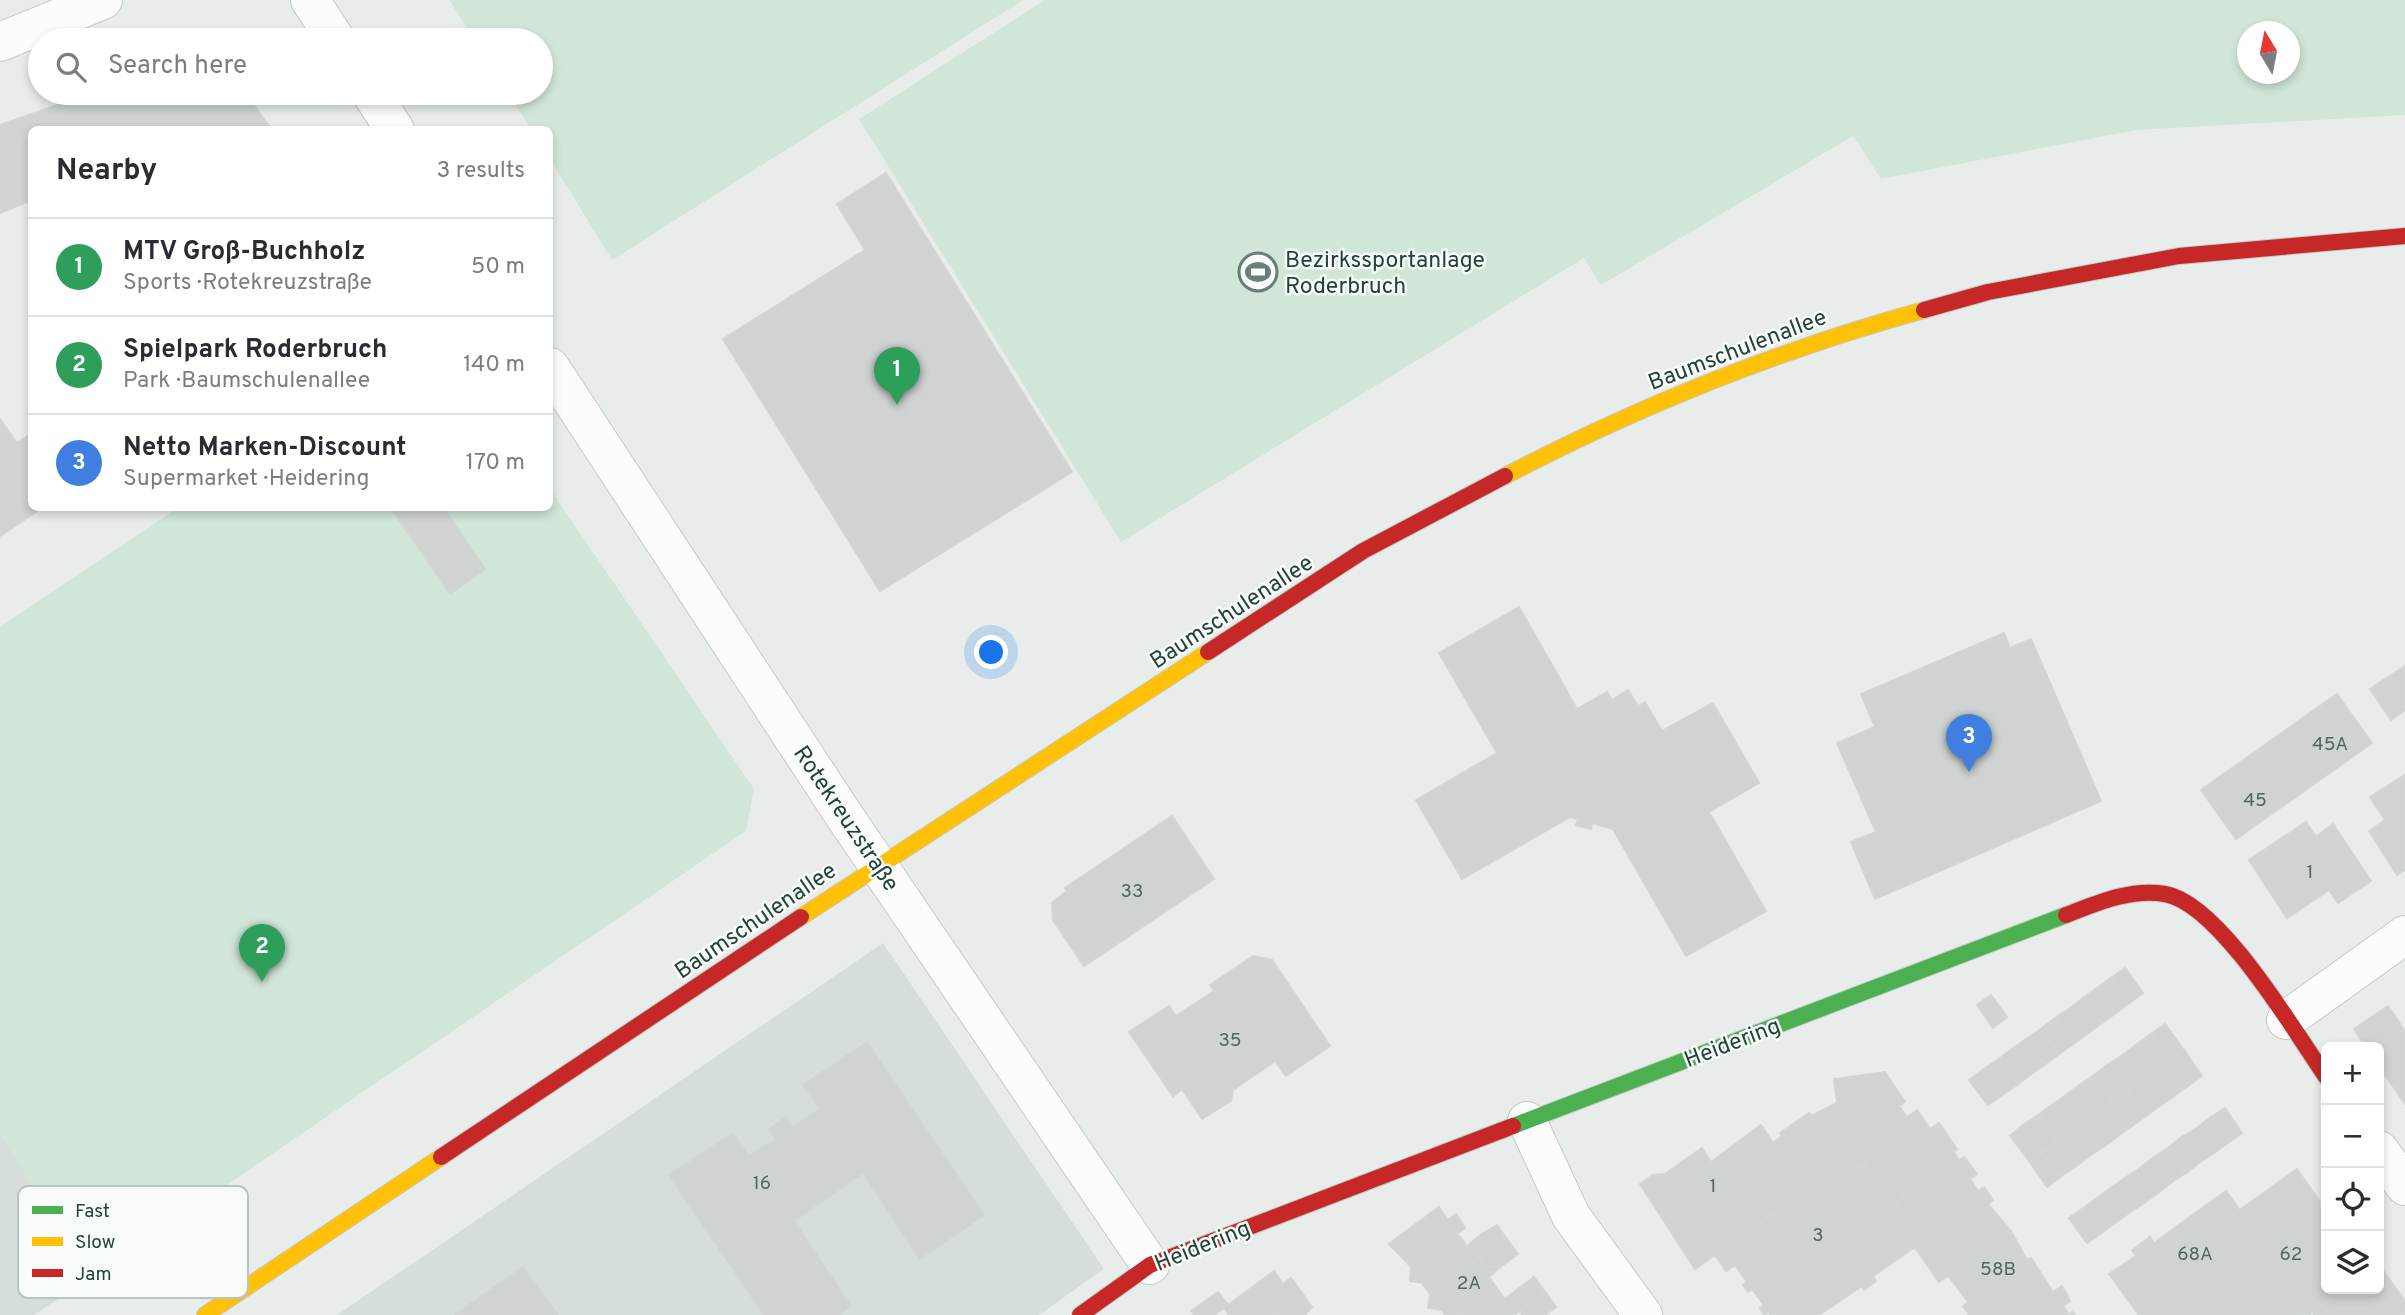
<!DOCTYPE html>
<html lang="en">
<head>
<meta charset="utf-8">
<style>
  body { margin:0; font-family:Overpass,sans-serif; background:#f7f7f7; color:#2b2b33 }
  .controls { position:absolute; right:21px; bottom:21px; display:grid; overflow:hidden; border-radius:10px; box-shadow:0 4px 10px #0003 }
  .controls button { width:63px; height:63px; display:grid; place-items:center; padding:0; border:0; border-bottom:2px solid #e1e1e2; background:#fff; color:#2b2b33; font:35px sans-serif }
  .compass { position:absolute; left:2237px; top:21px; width:63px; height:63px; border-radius:50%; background:#fff; box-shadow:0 4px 10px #0003; rotate:350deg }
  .you { position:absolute; left:992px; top:653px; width:24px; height:24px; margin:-18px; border:5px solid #fff; border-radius:50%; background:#1a73e8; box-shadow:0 0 0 10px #1a73e833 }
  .badge { display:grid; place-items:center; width:46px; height:46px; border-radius:50%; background:#b45309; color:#fff; font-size:23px; font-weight:700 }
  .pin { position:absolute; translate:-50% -58px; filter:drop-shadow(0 2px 4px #0008) }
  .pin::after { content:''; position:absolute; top:37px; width:24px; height:21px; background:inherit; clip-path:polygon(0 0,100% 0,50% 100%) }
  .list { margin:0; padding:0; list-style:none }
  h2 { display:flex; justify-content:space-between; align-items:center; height:91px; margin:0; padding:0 28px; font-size:30px }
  h2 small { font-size:23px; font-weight:400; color:#7c7c81 }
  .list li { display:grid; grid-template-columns:46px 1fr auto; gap:21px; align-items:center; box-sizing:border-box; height:98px; padding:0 28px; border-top:2px solid #e1e1e2 }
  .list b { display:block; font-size:26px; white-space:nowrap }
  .list p { margin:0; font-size:23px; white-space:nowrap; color:#7c7c81 }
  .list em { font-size:23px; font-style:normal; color:#7c7c81 }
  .icon { flex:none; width:38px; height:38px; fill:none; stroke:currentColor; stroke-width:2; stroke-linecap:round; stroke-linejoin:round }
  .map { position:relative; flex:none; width:2405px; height:1315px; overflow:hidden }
  .search { position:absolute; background:#fff; box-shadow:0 4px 10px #0003; left:28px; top:28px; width:525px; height:77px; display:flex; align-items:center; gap:18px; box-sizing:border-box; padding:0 24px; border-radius:38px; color:#7c7c81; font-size:26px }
  .panel { position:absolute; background:#fff; box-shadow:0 4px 10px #0003; left:28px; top:126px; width:525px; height:385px; border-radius:10px }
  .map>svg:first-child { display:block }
  .built { fill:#d6dedb }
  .green { fill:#d1e6d8; fill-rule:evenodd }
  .building { fill:#cfd4d2; stroke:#d1d6d4; stroke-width:2 }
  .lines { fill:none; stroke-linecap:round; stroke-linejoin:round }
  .street-casing { stroke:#c5cac8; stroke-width:40 }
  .fast-casing { stroke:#c3cbc8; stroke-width:18 }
  .slow-casing { stroke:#c3cbc8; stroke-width:18 }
  .jam-casing { stroke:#c3cbc8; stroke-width:18 }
  .street { stroke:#fcfcfc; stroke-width:38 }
  .fast { stroke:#4caf50; stroke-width:16 }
  .slow { stroke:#ffc107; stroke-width:16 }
  .jam { stroke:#c62828; stroke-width:16 }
  .labels { text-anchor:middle; stroke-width:5; stroke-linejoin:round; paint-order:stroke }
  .number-label { font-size:19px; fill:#506761 }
  .poi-label { font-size:23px; fill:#24423a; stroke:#f7fbf9; text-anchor:start }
  .street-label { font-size:23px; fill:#24423a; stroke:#f7fbf9 }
  .key { fill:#f7fbf9; stroke:#b8c4c0; stroke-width:2 }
  .key-label { font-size:19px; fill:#24423a }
</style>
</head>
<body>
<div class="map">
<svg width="2405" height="1315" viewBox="0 0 2405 1315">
  <rect width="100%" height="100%" fill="#e8edeb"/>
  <g class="built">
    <polygon points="883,943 1104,1269 1039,1315 337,1315"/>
    <polygon points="0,1132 90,1278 34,1315 0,1315"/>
  </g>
  <g class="green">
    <polygon points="449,0 1023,0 612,260 550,159 550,130 531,129 508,93 541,93 541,40 475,40"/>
    <path d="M1045 0H2405V115L2136 130 1881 179 1853 136 1601 285 1584 258 1121 542 859 119ZM2248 32H2290V74H2248Z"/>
    <polygon points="550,489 754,789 746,831 90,1278 0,1132 0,627 177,508 550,508"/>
  </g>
  <g class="building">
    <polygon points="91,93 245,93 272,130 32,130 32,200 0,213 0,125"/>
    <polygon points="886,173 1072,472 880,591 723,339 865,250 837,204"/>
    <polygon points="0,419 17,443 32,433 32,508 42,508 0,536"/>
    <polygon points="391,508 400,508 417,532 411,537"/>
    <polygon points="400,508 453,508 417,532"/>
    <polygon points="446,512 485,569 450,594 411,537"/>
    <polygon points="1519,607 1577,709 1607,692 1612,700 1628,690 1638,706 1645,702 1662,731 1713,703 1759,783 1709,812 1766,911 1686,956 1613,829 1592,823 1591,829 1583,827 1576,825 1578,819 1570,817 1462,879 1416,800 1497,753 1439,653"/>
    <polygon points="2004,633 2010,648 2031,639 2101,801 1875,899 1851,842 1876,832 1837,743 1875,727 1861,694"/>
    <polygon points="2405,666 2405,710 2391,720 2370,689"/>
    <polygon points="2337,694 2372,743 2236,839 2201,790"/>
    <polygon points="2405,775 2405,870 2397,875 2369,831 2385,820 2370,797"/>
    <polygon points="1172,816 1214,879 1084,966 1053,920 1052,903 1067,891 1065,888"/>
    <polygon points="2306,822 2316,837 2333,824 2371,881 2338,903 2329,890 2287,918 2249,860"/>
    <polygon points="1253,956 1272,960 1330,1046 1286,1076 1275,1061 1233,1090 1231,1101 1202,1119 1182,1089 1173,1096 1129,1032 1169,1006 1176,1016 1214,991 1210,985"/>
    <polygon points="2125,968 2143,993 2129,1003 2111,978"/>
    <polygon points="2111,978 2129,1003 2116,1013 2097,988"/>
    <polygon points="2097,988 2116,1013 2102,1023 2083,998"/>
    <polygon points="1991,995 2007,1017 1993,1028 1977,1005"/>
    <polygon points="2083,998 2102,1023 2087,1034 2069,1009"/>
    <polygon points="2388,1006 2405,1031 2405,1104 2379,1066 2379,1047 2366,1047 2354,1029"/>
    <polygon points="2069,1009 2087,1034 2073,1044 2055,1018"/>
    <polygon points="2055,1018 2073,1044 2059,1054 2041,1029"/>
    <polygon points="2165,1024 2184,1050 2170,1060 2151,1034"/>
    <polygon points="2041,1029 2059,1054 2044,1065 2026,1039"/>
    <polygon points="2151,1034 2170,1060 2156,1071 2137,1044"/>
    <polygon points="2026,1039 2044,1065 2030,1075 2012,1049"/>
    <polygon points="867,1042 984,1215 920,1259 863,1173 794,1221 851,1306 839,1315 764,1315 669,1175 733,1133 749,1156 776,1139 769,1129 786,1117 792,1127 820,1109 803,1085"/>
    <polygon points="2137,1044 2156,1071 2143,1080 2124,1054"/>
    <polygon points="2012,1049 2030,1075 2017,1085 1999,1059"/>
    <polygon points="2184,1050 2202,1076 2188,1086 2170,1060"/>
    <polygon points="2124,1054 2143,1080 2128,1091 2109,1064"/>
    <polygon points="1999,1059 2017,1085 2002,1095 1984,1069"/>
    <polygon points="2170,1060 2188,1086 2174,1096 2156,1071"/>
    <polygon points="2109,1064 2128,1091 2113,1101 2094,1075"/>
    <polygon points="1984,1069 2002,1095 1988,1105 1969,1080"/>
    <polygon points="2156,1071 2174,1096 2161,1105 2143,1080"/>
    <polygon points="1885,1072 1905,1102 1899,1106 1907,1117 1917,1110 1930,1129 1939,1123 1957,1149 1953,1151 1959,1160 1964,1157 1977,1174 1970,1179 1978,1191 1984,1187 1993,1200 1988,1204 2011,1231 1939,1282 1898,1223 1906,1217 1896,1203 1905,1198 1877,1158 1867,1156 1865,1168 1856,1167 1838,1178 1833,1171 1794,1198 1800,1207 1778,1222 1772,1214 1757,1225 1752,1219 1717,1244 1715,1255 1695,1269 1640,1184 1653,1175 1665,1174 1702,1148 1711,1162 1761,1125 1773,1143 1782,1136 1780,1133 1809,1113 1811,1116 1837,1103 1834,1079"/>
    <polygon points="2094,1075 2113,1101 2100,1111 2081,1084"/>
    <polygon points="2143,1080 2161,1105 2146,1116 2128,1091"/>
    <polygon points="2081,1084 2100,1111 2085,1121 2066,1095"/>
    <polygon points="2128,1091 2146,1116 2132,1126 2113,1101"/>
    <polygon points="2066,1095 2085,1121 2070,1132 2052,1105"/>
    <polygon points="2113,1101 2132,1126 2118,1136 2100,1111"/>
    <polygon points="2052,1105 2070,1132 2057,1141 2038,1115"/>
    <polygon points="2225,1108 2242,1133 2229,1142 2211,1117"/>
    <polygon points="2100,1111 2118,1136 2103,1147 2085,1121"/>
    <polygon points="2038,1115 2057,1141 2042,1152 2023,1125"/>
    <polygon points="2211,1117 2229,1142 2214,1153 2197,1128"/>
    <polygon points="2085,1121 2103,1147 2088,1157 2070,1132"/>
    <polygon points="2023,1125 2042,1152 2029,1161 2010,1136"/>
    <polygon points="2197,1128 2214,1153 2200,1162 2182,1137"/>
    <polygon points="2070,1132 2088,1157 2075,1167 2057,1141"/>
    <polygon points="2182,1137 2200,1162 2186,1173 2168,1148"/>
    <polygon points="2057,1141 2075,1167 2060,1177 2042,1152"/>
    <polygon points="2168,1148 2186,1173 2172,1182 2154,1157"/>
    <polygon points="2042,1152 2060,1177 2047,1187 2029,1161"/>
    <polygon points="1867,1156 1877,1158 1905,1198 1896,1203 1906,1217 1898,1223 1915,1247 1873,1276 1876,1281 1864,1290 1862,1286 1819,1315 1771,1315 1769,1312 1764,1315 1760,1308 1764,1305 1752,1289 1748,1292 1743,1285 1747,1282 1735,1265 1726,1271 1715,1255 1717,1244 1752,1219 1757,1225 1772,1214 1778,1222 1800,1207 1794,1198 1833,1171 1838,1178 1856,1167 1865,1168"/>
    <polygon points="2154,1157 2172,1182 2158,1193 2140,1168"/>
    <polygon points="2140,1168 2158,1193 2144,1203 2125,1178"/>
    <polygon points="2297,1169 2326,1210 2326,1289 2345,1289 2308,1315 2300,1315 2230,1217"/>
    <polygon points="2125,1178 2144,1203 2129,1213 2111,1188"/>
    <polygon points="2111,1188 2129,1213 2115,1223 2097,1198"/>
    <polygon points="2226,1191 2240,1210 2230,1217 2300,1315 2139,1315 2109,1274 2136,1256 2132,1250 2150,1237 2154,1243"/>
    <polygon points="2097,1198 2115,1223 2100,1234 2082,1209"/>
    <polygon points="1439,1207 1448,1220 1456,1214 1465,1228 1411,1267 1389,1244"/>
    <polygon points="2082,1209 2100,1234 2087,1243 2069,1218"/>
    <polygon points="1497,1225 1507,1239 1480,1258 1475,1250 1479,1236"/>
    <polygon points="2011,1231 2027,1260 2031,1258 2053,1292 2062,1286 2070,1301 2063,1306 2069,1315 2072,1312 2075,1315 1969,1315 1963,1306 1968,1302 1948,1275"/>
    <polygon points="1458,1234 1467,1246 1479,1236 1475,1250 1480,1258 1430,1294 1422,1283 1410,1281 1411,1267"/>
    <polygon points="1507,1239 1518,1254 1500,1267 1486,1266 1480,1258"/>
    <polygon points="1480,1258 1486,1266 1500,1267 1489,1277 1496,1287 1457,1315 1445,1315 1442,1310 1428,1308 1430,1294"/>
    <polygon points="2379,1265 2405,1301 2405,1315 2314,1315 2312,1312 2345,1289 2379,1289"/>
    <polygon points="523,1267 558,1315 457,1315 456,1314"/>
    <polygon points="1274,1271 1283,1284 1291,1278 1302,1293 1271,1315 1229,1315 1224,1308"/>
    <polygon points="1534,1277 1546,1293 1520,1311 1515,1305 1517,1290"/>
    <polygon points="1496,1287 1505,1299 1517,1290 1515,1305 1520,1311 1514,1315 1457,1315"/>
    <polygon points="1218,1292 1228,1305 1214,1315 1194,1315 1191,1311"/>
    <polygon points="1302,1293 1312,1307 1305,1315 1271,1315"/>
    <polygon points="1546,1293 1556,1307 1545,1315 1522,1315 1520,1311"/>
  </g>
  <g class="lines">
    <defs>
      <g id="street">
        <polyline points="310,0 336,40"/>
        <polyline points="0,42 103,0"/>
        <polyline points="371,93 395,130"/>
        <polyline points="550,367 841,811 1150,1265"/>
        <polyline points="2286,1020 2405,935"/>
        <polyline points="1527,1121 1571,1216 1643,1315"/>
        <polyline points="2379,1150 2405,1186"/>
      </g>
      <polyline id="fast" points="1513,1126 2066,915"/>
      <g id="slow">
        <path d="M1505 476C1639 406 1779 350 1924 310"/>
        <polyline points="801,917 1208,652"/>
        <polyline points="205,1315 441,1157"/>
      </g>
      <g id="jam">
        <polyline points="1924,310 1988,292 2179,256 2405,236"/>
        <polyline points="1208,652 1363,551 1505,476"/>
        <path d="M2066 915C2097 903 2131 888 2165 894 2219 903 2295 1032 2326 1077"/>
        <polyline points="441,1157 801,917"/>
        <polyline points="1080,1315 1150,1265 1513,1126"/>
      </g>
    </defs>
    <use href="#street" class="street-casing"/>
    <use href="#fast" class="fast-casing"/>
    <use href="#slow" class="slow-casing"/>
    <use href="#jam" class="jam-casing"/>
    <use href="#street" class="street"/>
    <use href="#fast" class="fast"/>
    <use href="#slow" class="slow"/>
    <use href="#jam" class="jam"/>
  </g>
  <defs>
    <symbol id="stadium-ring" viewBox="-11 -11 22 22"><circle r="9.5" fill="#f7fbf9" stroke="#697e78" stroke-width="1.5"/><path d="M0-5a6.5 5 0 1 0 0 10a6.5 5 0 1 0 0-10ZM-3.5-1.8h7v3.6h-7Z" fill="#697e78"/></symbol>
  </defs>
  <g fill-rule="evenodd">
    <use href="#stadium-ring" x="1236" y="250" width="44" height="44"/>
  </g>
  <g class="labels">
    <g class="number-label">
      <text x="2330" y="750">45A</text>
      <text x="2255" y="806">45</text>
      <text x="2310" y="878">1</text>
      <text x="1132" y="897">33</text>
      <text x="1230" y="1046">35</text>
      <text x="762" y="1189">16</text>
      <text x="1713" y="1192">1</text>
      <text x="1818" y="1241">3</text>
      <text x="2195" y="1260">68A</text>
      <text x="2291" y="1260">62</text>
      <text x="1998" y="1275">58B</text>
      <text x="1469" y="1289">2A</text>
    </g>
    <g class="poi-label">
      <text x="1285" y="267">Bezirkssportanlage<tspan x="1285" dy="26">Roderbruch</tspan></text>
    </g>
    <g class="street-label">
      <text transform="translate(1737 349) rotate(-21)" y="8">Baumschulenallee</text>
      <text transform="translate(1231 611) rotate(-33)" y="8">Baumschulenallee</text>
      <text transform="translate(847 818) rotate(56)" y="8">Rotekreuzstraße</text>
      <text transform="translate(755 920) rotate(-34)" y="8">Baumschulenallee</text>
      <text transform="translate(1732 1042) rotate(-21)" y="8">Heidering</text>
      <text transform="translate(1202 1245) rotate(-22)" y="8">Heidering</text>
    </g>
  </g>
  <rect x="18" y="1186" width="230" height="112" rx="10" class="key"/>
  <rect x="32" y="1206" width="31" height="8" fill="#4caf50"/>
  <rect x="32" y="1237" width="31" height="9" fill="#ffc107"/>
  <rect x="32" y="1269" width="31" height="8" fill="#c62828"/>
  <g class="key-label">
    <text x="75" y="1217">Fast</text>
    <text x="75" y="1248">Slow</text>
    <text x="75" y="1280">Jam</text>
  </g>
</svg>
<div class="controls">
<button>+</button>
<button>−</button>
<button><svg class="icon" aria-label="locate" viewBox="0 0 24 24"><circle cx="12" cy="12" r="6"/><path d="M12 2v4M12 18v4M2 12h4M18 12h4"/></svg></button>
<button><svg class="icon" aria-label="layers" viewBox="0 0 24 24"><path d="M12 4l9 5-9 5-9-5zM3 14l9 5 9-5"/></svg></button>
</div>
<svg class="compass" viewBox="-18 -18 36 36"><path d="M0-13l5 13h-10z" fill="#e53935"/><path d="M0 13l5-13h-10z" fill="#7c7c81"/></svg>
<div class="you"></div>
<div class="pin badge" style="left:897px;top:405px;background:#2e9e5b">1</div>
<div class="pin badge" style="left:262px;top:982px;background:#2e9e5b">2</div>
<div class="pin badge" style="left:1969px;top:772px;background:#3f7fe0">3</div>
<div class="search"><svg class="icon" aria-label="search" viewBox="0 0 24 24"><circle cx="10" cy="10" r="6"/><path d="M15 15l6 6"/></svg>Search here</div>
<section class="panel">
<h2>Nearby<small>3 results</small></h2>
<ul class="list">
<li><span class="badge" style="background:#2e9e5b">1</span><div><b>MTV Groß-Buchholz</b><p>Sports · Rotekreuzstraße</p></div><em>50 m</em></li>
<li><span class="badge" style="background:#2e9e5b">2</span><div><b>Spielpark Roderbruch</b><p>Park · Baumschulenallee</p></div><em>140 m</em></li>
<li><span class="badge" style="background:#3f7fe0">3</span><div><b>Netto Marken-Discount</b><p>Supermarket · Heidering</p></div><em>170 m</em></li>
</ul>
</section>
</div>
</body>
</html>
